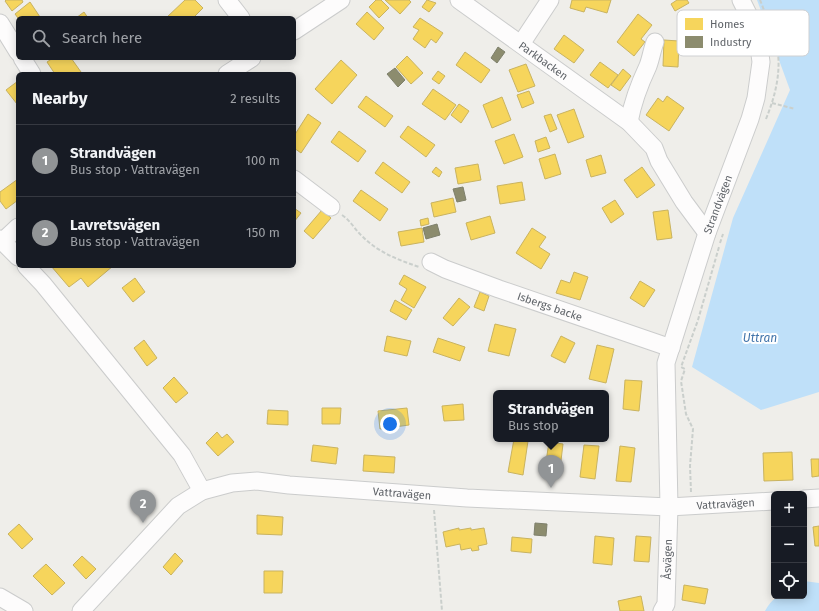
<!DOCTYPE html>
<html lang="en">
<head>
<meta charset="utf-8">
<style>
  body { margin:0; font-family:"Fira Sans",sans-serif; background:#20242c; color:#f1f3f6 }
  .controls { position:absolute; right:12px; bottom:12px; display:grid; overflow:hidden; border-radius:6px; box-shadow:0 2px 10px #0003 }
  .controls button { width:36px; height:36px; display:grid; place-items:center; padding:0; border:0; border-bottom:1px solid #363941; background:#171b24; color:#f1f3f6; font:20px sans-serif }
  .you { position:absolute; left:390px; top:424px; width:14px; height:14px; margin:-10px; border:3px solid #fff; border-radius:50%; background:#1a73e8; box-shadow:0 0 0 6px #1a73e833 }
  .badge { display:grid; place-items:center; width:26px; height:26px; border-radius:50%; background:#919496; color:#fff; font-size:13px; font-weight:700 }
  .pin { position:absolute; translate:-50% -33px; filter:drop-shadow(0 1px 2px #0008) }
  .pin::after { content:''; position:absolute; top:21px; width:14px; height:12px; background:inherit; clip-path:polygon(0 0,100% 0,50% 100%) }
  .popup { position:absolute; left:493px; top:390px; width:116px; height:52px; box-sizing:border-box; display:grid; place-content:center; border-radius:6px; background:#171b24; filter:drop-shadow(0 1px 3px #0005); font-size:13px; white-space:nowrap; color:#9ea1a6 }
  .popup b { font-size:15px; color:#f1f3f6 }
  .popup::after { content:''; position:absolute; left:50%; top:100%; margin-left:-8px; border:8px solid transparent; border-top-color:#171b24 }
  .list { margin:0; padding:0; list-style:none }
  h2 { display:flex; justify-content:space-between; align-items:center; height:52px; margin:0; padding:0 16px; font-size:17px }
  h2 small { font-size:13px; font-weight:400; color:#9ea1a6 }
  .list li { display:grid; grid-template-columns:26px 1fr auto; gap:12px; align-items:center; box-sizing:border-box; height:72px; padding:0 16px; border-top:1px solid #363941 }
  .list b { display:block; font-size:15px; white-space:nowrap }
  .list p { margin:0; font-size:13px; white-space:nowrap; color:#9ea1a6 }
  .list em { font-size:13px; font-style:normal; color:#9ea1a6 }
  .icon { flex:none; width:22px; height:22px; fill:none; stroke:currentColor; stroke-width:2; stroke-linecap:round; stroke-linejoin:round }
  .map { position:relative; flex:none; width:819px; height:611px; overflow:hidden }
  .search { position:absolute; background:#171b24; box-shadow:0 2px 10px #0003; left:16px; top:16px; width:280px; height:44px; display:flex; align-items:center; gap:10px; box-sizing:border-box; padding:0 14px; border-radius:6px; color:#9ea1a6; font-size:15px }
  .panel { position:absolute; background:#171b24; box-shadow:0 2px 10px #0003; left:16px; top:72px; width:280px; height:196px; border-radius:6px }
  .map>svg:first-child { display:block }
  .water { fill:#bfe0f9 }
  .homes { fill:#f6d55c; stroke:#c9b360 }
  .industry { fill:#8c8c6e; stroke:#7e806c }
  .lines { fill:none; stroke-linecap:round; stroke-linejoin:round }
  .minor-casing { stroke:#cbcccc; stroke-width:19 }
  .path { stroke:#cacfcc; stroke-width:2; stroke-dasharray:4 2; stroke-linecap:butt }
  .minor { stroke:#fdfcfc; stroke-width:17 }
  .labels { text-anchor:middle; stroke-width:4; stroke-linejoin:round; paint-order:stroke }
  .street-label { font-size:11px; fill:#5f6368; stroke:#fff }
  .water-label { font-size:12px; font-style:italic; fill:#4174aa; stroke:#fff }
  .key { fill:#fff; stroke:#cfd0d2; stroke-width:1 }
  .key-label { font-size:11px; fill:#5f6368 }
</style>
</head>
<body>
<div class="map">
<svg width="819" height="611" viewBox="0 0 819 611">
  <rect width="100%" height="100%" fill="#efeeea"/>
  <g class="water">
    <polygon points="757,0 819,0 819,392 761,410 692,367 733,218 790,90"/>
    <path d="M804 581 819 583V611H765C776 591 784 596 804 596Z"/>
  </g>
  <g class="homes">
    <polygon points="6,0 22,0 23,2 12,11 5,1"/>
    <polygon points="185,0 195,0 203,8 193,18 166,18"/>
    <polygon points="376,0 381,0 389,8 379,18 369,7"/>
    <polygon points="385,0 409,0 411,2 400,14"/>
    <polygon points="427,0 436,3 429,12 422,7"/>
    <polygon points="572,0 611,0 607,13 586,7 584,12 570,8"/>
    <polygon points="677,0 687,0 689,3 675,11 671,4"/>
    <polygon points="30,2 40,17 18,18 15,14"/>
    <polygon points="84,12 88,18 76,18"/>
    <polygon points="367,12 384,28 374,40 356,24"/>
    <polygon points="638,14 652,25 641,39 645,42 634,56 617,42"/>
    <polygon points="700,15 709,33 696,40 687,22"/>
    <polygon points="420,18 443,33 436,43 431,39 425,48 413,39 419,30 413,27"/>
    <polygon points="564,35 584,50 574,63 554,49"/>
    <polygon points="664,40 679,41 678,67 663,66"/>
    <polygon points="465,52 490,70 481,83 456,65"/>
    <polygon points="407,56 423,73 411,84 396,67"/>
    <polygon points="53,58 71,58 81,72 78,74 55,74 47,62"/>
    <polygon points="341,60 357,75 332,104 315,89"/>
    <polygon points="600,62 618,75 608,88 590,75"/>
    <polygon points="526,64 535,86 518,92 509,70"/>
    <polygon points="623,69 631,76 620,91 611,85"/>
    <polygon points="438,71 445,76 439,84 432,79"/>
    <polygon points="18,81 18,103 17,104 6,90"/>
    <polygon points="433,89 456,105 445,120 422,104"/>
    <polygon points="529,91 534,103 522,108 517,95"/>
    <polygon points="366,96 393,116 385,127 358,107"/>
    <polygon points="667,96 684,108 669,131 646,115 658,98 663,102"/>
    <polygon points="502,97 511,120 492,128 483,105"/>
    <polygon points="459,104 469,111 461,123 451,115"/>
    <polygon points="574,109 584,137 568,143 557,115"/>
    <polygon points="308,114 321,123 301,153 294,148 294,136"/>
    <polygon points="551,114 557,129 550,132 544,116"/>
    <polygon points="408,126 435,145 426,157 400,137"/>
    <polygon points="339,131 366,151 358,162 331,142"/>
    <polygon points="514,134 523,157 504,164 495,141"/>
    <polygon points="546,137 550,148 538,152 535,141"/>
    <polygon points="555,154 561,174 545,179 539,159"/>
    <polygon points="601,155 606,173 591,177 586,160"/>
    <polygon points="383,162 410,182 402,193 375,173"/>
    <polygon points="478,164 481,180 458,184 455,168"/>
    <polygon points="436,167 442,172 439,177 432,172"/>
    <polygon points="642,167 655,185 637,198 624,180"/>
    <polygon points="18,179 18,200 6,209 0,201 0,192"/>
    <polygon points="522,182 525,200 500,204 497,186"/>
    <polygon points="361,190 388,209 380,221 353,201"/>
    <polygon points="453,198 456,212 434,217 431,203"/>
    <polygon points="615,200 624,214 611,223 602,208"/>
    <polygon points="294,208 301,213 294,222"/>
    <polygon points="322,210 331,218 313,239 304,231"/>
    <polygon points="668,210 672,238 657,240 653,212"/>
    <polygon points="490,216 495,233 471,240 466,223"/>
    <polygon points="428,218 429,224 421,226 420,220"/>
    <polygon points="422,228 424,242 401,246 398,232"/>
    <polygon points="532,228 546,237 539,247 550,254 541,269 516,253"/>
    <polygon points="51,266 113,266 88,287 81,278 69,287"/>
    <polygon points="574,272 588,277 580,300 556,293 561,280 570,283"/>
    <polygon points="404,275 426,287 414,308 401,300 407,289 399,284"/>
    <polygon points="135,278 145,292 133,302 122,288"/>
    <polygon points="640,281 655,290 644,307 630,298"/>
    <polygon points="480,292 489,296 484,311 474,307"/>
    <polygon points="459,298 470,307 453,326 443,318"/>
    <polygon points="395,300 412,310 406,320 390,311"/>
    <polygon points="495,324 516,329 509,356 488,351"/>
    <polygon points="387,336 411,341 407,356 384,351"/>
    <polygon points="561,336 575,343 565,363 551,356"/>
    <polygon points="438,338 465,347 460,361 433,352"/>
    <polygon points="144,340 157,358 147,366 134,348"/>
    <polygon points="597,345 614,349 606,383 589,379"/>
    <polygon points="174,377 188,393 176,403 163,388"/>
    <polygon points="625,380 642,381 639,411 623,409"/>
    <polygon points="463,404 464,420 444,421 442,406"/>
    <polygon points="322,408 341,408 340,424 322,424"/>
    <polygon points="407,408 409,425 380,429 378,411"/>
    <polygon points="268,410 288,411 288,425 267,424"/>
    <polygon points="217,432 222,438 227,434 234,442 218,456 206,443"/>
    <polygon points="514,439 528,441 523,475 508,472"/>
    <polygon points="549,442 563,444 559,477 544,475"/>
    <polygon points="313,445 338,448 336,464 311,461"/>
    <polygon points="584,445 599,446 595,479 580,477"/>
    <polygon points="620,446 635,448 631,482 616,481"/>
    <polygon points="792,452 793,480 764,481 763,453"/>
    <polygon points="364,455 395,457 394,473 363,471"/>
    <polygon points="811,459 819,459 819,476 812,477"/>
    <polygon points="257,515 283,517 282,535 257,534"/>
    <polygon points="19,524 33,539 22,549 8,534"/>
    <polygon points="819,526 819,546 815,546 813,527"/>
    <polygon points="459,528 459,530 471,528 471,530 484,528 487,544 478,546 479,550 472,551 471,548 461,550 460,544 446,547 443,532"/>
    <polygon points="595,536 614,538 612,565 593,563"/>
    <polygon points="636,536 651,537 649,562 634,561"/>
    <polygon points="512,537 532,539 531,553 511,551"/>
    <polygon points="175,553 183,561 171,575 163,567"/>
    <polygon points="82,556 96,569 86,579 73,565"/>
    <polygon points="46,564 65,583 52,595 33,576"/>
    <polygon points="264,571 283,571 282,593 264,593"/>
    <polygon points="684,585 708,589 705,604 682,600"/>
    <polygon points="641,596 644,611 620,611 618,601"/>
  </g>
  <g class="industry">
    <polygon points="498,47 505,52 497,63 491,58"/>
    <polygon points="395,68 405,80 398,87 387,74"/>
    <polygon points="463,187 466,200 457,202 453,189"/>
    <polygon points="437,224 440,235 426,239 423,228"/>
    <polygon points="535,523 547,524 546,536 534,535"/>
  </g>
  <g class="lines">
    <defs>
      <g id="minor">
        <polyline points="227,0 241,18"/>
        <path id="s1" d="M459 0 629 122 654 148 659 161 684 202 707 233"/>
        <polyline points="0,23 18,52"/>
        <polyline points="294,31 341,0"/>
        <polyline points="521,44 550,0"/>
        <polyline points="22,58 32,74"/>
        <polyline points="227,74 252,58"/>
        <path d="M629 122C633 100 639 85 648 66 651 58 652 50 655 42"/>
        <polyline points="294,179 331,207"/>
        <polyline points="0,239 18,257"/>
        <polyline points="3,241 18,227"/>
        <path id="s2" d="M431 262 445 269 499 289 671 348"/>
        <polyline points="26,266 43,284 182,455 202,491"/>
        <polyline points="804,499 819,498"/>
        <polyline points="0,597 24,611"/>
        <path id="s3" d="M81 611 178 506 202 491 232 483 257 481 289 485 467 498 669 507 774 501"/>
        <path id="s4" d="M662 611 666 604 669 507 666 363 707 233 750 119 756 98 761 62 757 32 741 0"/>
      </g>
    </defs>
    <use href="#minor" class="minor-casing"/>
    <g class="path">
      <polyline points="760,0 770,25"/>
      <polyline points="772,103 795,109"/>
      <path d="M766 119C778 89 784 60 772 29"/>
      <path d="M342 215C351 221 355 230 363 237 379 253 399 260 419 267"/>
      <polyline points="720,243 723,234"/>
      <polyline points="691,492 690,466 693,429 686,414 681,381 685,369 681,367 698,320 719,247"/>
      <polyline points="434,510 442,611"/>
    </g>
    <use href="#minor" class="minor"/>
  </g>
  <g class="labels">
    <g class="street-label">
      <text dy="4" stroke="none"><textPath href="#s1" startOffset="104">Parkbacken</textPath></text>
      <text dy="4" stroke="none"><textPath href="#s4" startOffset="416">Strandvägen</textPath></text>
      <text dy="4" stroke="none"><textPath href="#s2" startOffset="127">Isbergs backe</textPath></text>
      <text dy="4" stroke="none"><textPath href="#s3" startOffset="373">Vattravägen</textPath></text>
      <text dy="4" stroke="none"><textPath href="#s3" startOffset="697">Vattravägen</textPath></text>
      <text dy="4" stroke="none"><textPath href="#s4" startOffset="53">Åsvägen</textPath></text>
    </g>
    <g class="water-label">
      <text x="760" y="342">Uttran</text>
    </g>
  </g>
  <rect x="677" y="10" width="132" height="46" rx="6" class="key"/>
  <rect x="685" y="18" width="18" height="12" fill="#f6d55c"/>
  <rect x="685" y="36" width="18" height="12" fill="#8c8c6e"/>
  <g class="key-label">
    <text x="710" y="28">Homes</text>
    <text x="710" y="46">Industry</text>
  </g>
</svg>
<div class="controls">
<button>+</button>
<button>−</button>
<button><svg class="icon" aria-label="locate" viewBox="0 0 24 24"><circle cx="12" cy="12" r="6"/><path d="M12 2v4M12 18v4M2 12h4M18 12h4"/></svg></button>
</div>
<div class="you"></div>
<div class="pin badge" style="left:551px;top:488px">1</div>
<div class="popup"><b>Strandvägen</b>Bus stop</div>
<div class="pin badge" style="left:143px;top:523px">2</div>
<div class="search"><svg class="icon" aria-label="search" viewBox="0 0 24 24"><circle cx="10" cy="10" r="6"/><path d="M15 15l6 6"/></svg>Search here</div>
<section class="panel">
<h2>Nearby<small>2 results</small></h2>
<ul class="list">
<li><span class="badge">1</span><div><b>Strandvägen</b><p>Bus stop · Vattravägen</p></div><em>100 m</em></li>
<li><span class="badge">2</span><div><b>Lavretsvägen</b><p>Bus stop · Vattravägen</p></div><em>150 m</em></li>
</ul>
</section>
</div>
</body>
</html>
